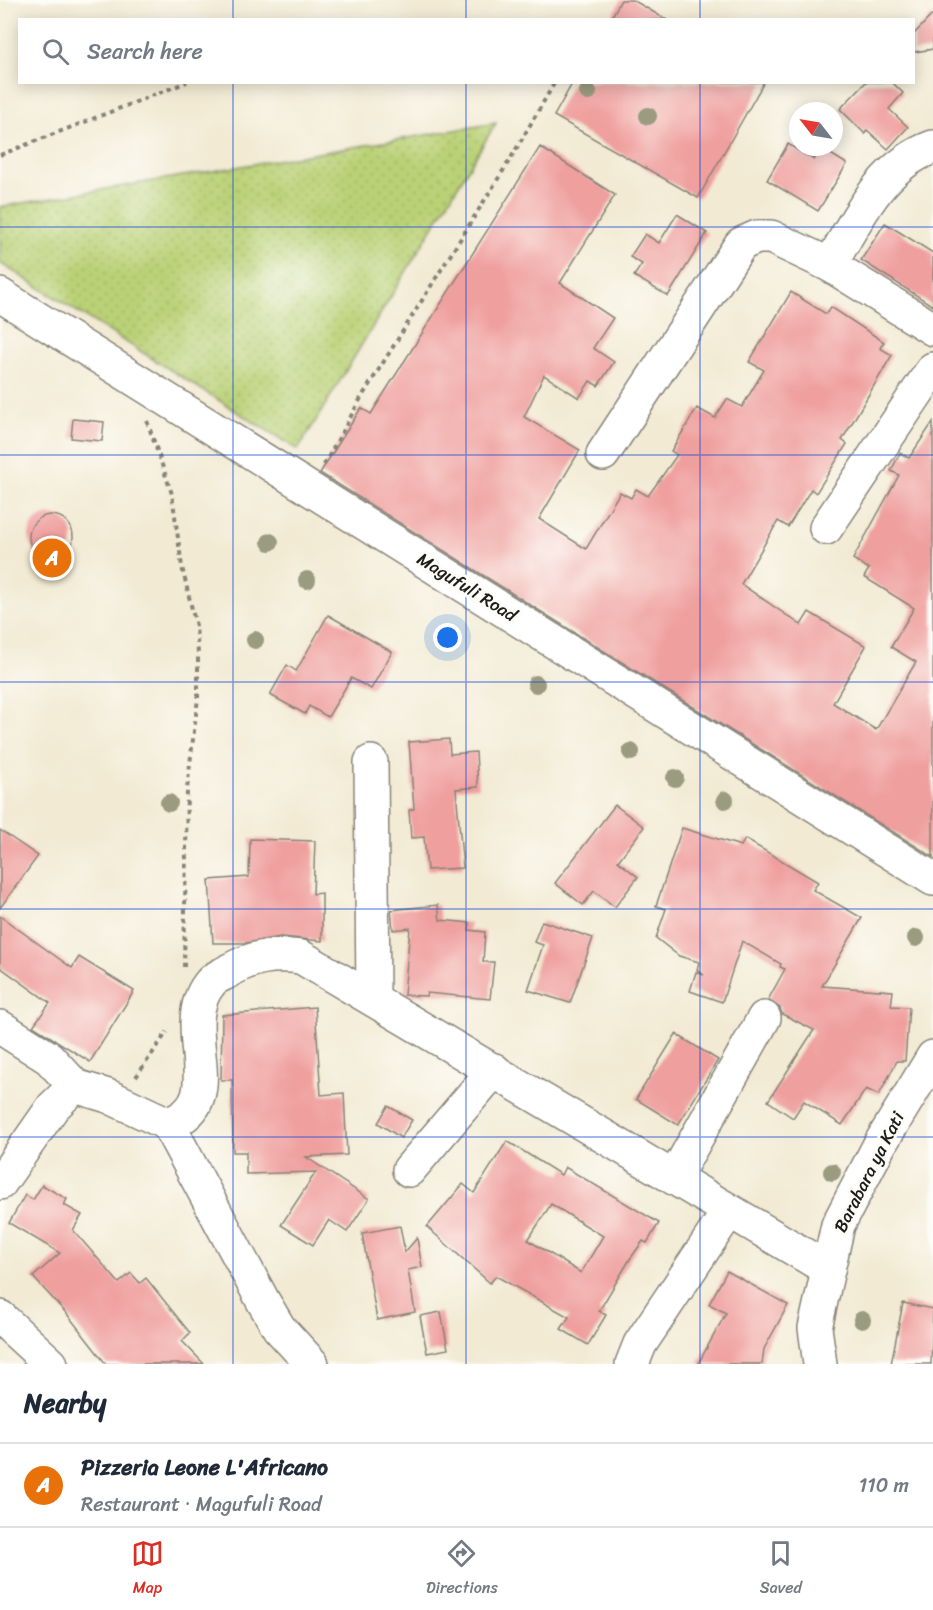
<!DOCTYPE html>
<html lang="en">
<head>
<meta charset="utf-8">
<style>
  body { margin:0; font-family:Sriracha,sans-serif; background:#f2f2f3; color:#1f2937 }
  .compass { position:absolute; left:789px; top:102px; width:54px; height:54px; border-radius:50%; background:#fff; box-shadow:0 3px 15px #0003; rotate:301deg }
  .you { position:absolute; left:448px; top:638px; width:21px; height:21px; margin:-15px; border:4px solid #fff; border-radius:50%; background:#1a73e8; box-shadow:0 0 0 9px #1a73e833 }
  .badge { display:grid; place-items:center; width:39px; height:39px; border-radius:50%; background:#d93025; color:#fff; font-size:20px; font-weight:700 }
  .pin { position:absolute; translate:-50% -50%; border:3px solid #fff; box-shadow:0 2px 6px #0006 }
  .list { margin:0; padding:0; list-style:none }
  h2 { display:flex; justify-content:space-between; align-items:center; height:78px; margin:0; padding:0 24px; font-size:26px }
  h2 small { font-size:20px; font-weight:400; color:#747a83 }
  .list li { display:grid; grid-template-columns:39px 1fr auto; gap:18px; align-items:center; box-sizing:border-box; height:84px; padding:0 24px; border-top:2px solid #e0e1e3 }
  .list b { display:block; font-size:22px; white-space:nowrap }
  .list p { margin:0; font-size:20px; white-space:nowrap; color:#747a83 }
  .list em { font-size:20px; font-style:normal; color:#747a83 }
  .icon { flex:none; width:33px; height:33px; fill:none; stroke:currentColor; stroke-width:2; stroke-linecap:round; stroke-linejoin:round }
  .map { position:relative; flex:none; width:933px; height:1364px; overflow:hidden }
  .search { position:absolute; background:#fff; box-shadow:0 3px 15px #0003; left:18px; right:18px; top:18px; height:66px; display:flex; align-items:center; gap:15px; box-sizing:border-box; padding:0 21px; border-radius:0px; color:#747a83; font-size:22px }
  .sheet { height:162px; background:#fff }
  nav { display:flex; justify-content:space-around; align-items:center; box-sizing:border-box; height:84px; border-top:2px solid #e0e1e3; background:#fff; font-size:16px; color:#747a83 }
  nav a { display:grid; justify-items:center; gap:3px }
  nav .on { color:#d93025 }
  .map>svg:first-child { display:block }
  .grass { fill:url(#grass-dots); stroke:#6b7649; stroke-width:1.5 }
  .building { fill:#ef9f9d; fill-rule:evenodd }
  .lines { fill:none; stroke-linecap:round; stroke-linejoin:round }
  .minor-casing { stroke:#878378; stroke-width:36 }
  .path { stroke:#878378; stroke-width:4; stroke-dasharray:4.5 4.5; stroke-linecap:butt }
  .minor { stroke:#fff; stroke-width:33 }
  .tree { fill:#9b9b80 }
  .grid { fill:none; stroke:#1d4ed8; stroke-width:1.5; stroke-opacity:0.55 }
  .labels { text-anchor:middle; stroke-width:6; stroke-linejoin:round; paint-order:stroke }
  .street-label { font-size:18px; fill:#1c1c1c; stroke:#fdfcf7 }
</style>
</head>
<body>
<div class="map">
<svg width="933" height="1364" viewBox="0 0 933 1364">
  <defs>
    <pattern id="grass-dots" width="8" height="8" patternUnits="userSpaceOnUse" patternTransform="scale(1.5)"><rect width="8" height="8" fill="#bad176"/><path d="M2 2h.1M6 6h.1" fill="none" stroke="#9fb366" stroke-width="1.8" stroke-linecap="round"/></pattern>
  </defs>
  <rect width="100%" height="100%" fill="#fdfcf7"/>
  <filter id="ink" filterUnits="userSpaceOnUse"><feTurbulence type="fractalNoise" baseFrequency=".0167" numOctaves="2"/><feDisplacementMap in="SourceGraphic" scale="12" xChannelSelector="R" yChannelSelector="G"/><feConvolveMatrix kernelMatrix="1 2 1 2 8 2 1 2 1" color-interpolation-filters="sRGB"/></filter>
  <filter id="wash" filterUnits="userSpaceOnUse"><feTurbulence type="fractalNoise" baseFrequency=".008" numOctaves="4" result="noise"/><feDisplacementMap in="SourceGraphic" scale="24" xChannelSelector="R" yChannelSelector="G"/><feGaussianBlur stdDeviation="1.35" result="paint"/><feColorMatrix in="noise" values="0 0 0 0 0 0 0 0 0 0 0 0 0 0 0 0 0 1.4 0 .05"/><feComposite in="paint" operator="in"/></filter>
  <g filter="url(#wash)">
    <rect width="100%" height="100%" fill="#f2ead3"/>
    <polygon class="grass" points="496,123 298,450 0,263 0,207"/>
    <g id="blocks">
      <g class="building">
        <polygon points="621,0 633,0 667,20 610,20"/>
        <polygon points="933,14 933,49 914,52 914,34"/>
        <polygon points="573,82 764,82 698,198 554,116"/>
        <polygon points="866,82 892,82 903,93 889,109 908,127 888,149 867,130 865,134 840,109"/>
        <polygon points="788,144 814,160 821,148 847,164 818,211 767,180"/>
        <polygon points="540,147 615,195 560,283 613,318 593,348 614,362 598,386 590,381 579,398 544,375 524,417 580,450 539,519 586,549 620,492 631,498 636,489 648,496 677,455 671,451 697,408 715,418 727,399 742,407 764,370 749,362 791,292 826,314 831,307 884,342 880,348 892,355 842,440 847,444 816,493 811,489 788,527 778,521 741,584 801,625 809,612 866,646 833,703 876,730 916,662 891,647 914,608 864,577 869,569 853,559 899,475 891,471 900,453 909,458 933,422 933,857 320,473 361,408 371,414"/>
        <polygon points="677,214 707,233 668,296 634,276 642,264 630,257 645,234 659,243"/>
        <polygon points="885,223 933,253 933,306 861,260"/>
        <polygon points="73,419 104,422 102,441 71,438"/>
        <circle cx="51" cy="537" r="22"/>
        <polygon points="328,615 392,652 371,689 351,678 328,717 309,706 305,714 270,695 287,665 296,671"/>
        <polygon points="449,739 450,754 476,752 478,787 456,789 463,868 427,870 424,837 411,838 409,810 414,809 409,742"/>
        <polygon points="615,805 644,827 618,861 638,877 615,907 594,891 583,905 555,883"/>
        <polygon points="682,828 741,846 745,839 818,882 813,890 862,918 822,986 893,991 891,1006 909,1007 905,1061 897,1061 879,1095 866,1089 842,1125 804,1101 793,1118 768,1101 814,1030 782,1014 780,1008 768,1000 785,969 780,967 781,964 742,941 722,1002 690,991 696,972 704,975 697,970 699,962 679,956 656,938 666,909 656,906"/>
        <polygon points="0,830 38,856 0,908"/>
        <polygon points="250,839 315,841 313,894 322,893 322,941 281,937 246,943 213,943 209,880 249,877"/>
        <polygon points="438,905 440,920 470,923 469,930 485,932 483,962 494,962 490,999 427,993 426,996 404,995 410,928 393,930 391,910"/>
        <polygon points="0,916 72,968 79,957 134,991 90,1062 33,1026 50,1003 0,967"/>
        <polygon points="542,921 593,938 570,1003 528,990 543,945 534,942"/>
        <polygon points="315,1007 321,1095 344,1093 347,1155 306,1157 369,1199 347,1232 329,1220 313,1245 281,1225 316,1172 246,1174 246,1152 233,1152 232,1080 221,1080 222,1015"/>
        <polygon points="676,1034 718,1060 678,1125 636,1099"/>
        <polygon points="388,1106 412,1120 401,1138 378,1123"/>
        <path d="M507 1141 561 1175 565 1167 659 1223 647 1243 643 1241 630 1259 599 1311 606 1315 588 1345 561 1329 569 1317 496 1276 490 1283 427 1227 463 1184 474 1193ZM551 1204 603 1236 581 1273 528 1240Z"/>
        <polygon points="42,1185 67,1199 64,1205 82,1215 73,1230 119,1283 131,1273 140,1283 146,1278 190,1333 182,1341 204,1364 106,1364 67,1314 33,1277 60,1253 9,1223 25,1195 33,1200"/>
        <polygon points="400,1226 405,1252 417,1238 422,1267 408,1270 415,1312 377,1320 362,1233"/>
        <polygon points="727,1271 788,1305 764,1349 762,1364 698,1364 726,1313 709,1304"/>
        <polygon points="903,1303 933,1309 931,1364 891,1364"/>
        <polygon points="441,1312 448,1349 427,1353 420,1316"/>
      </g>
    </g>
  </g>
  <g filter="url(#ink)">
    <use href="#blocks" fill-opacity="0" stroke="#878378" stroke-width="1.5"/>
    <g class="lines">
      <defs>
        <g id="minor">
          <path d="M830 265C857 220 880 166 933 147"/>
          <polyline points="0,295 933,879"/>
          <polyline points="603,454 741,244 757,237 771,237 830,265 933,329"/>
          <polyline points="826,528 933,369"/>
          <polyline points="371,762 373,998"/>
          <polyline points="0,1027 49,1058 75,1086"/>
          <polyline points="168,1124 263,1301 279,1328 312,1364"/>
          <polyline points="409,1170 494,1070"/>
          <polyline points="674,1178 764,1018"/>
          <path d="M0 1183 53 1107 75 1086 108 1096 168 1124C234 1102 172 1026 211 982 215 977 225 974 230 970 255 956 273 954 301 957L828 1269"/>
          <polyline points="0,1317 51,1364"/>
          <polyline points="632,1364 640,1344 729,1211"/>
          <polyline points="820,1364 815,1328 838,1225 880,1144 933,1057"/>
        </g>
      </defs>
      <use href="#minor" class="minor-casing"/>
      <g class="path">
        <polyline points="0,155 187,82"/>
        <polyline points="147,421 172,494 182,567 196,626 198,654 198,698 187,789 184,967"/>
        <polyline points="324,465 361,398 511,158 555,82"/>
        <polyline points="136,1077 167,1032"/>
      </g>
      <use href="#minor" class="minor"/>
    </g>
    <g class="tree">
      <circle cx="588" cy="92" r="9"/>
      <circle cx="648" cy="116" r="9"/>
      <circle cx="270" cy="542" r="9"/>
      <circle cx="307" cy="580" r="9"/>
      <circle cx="255" cy="640" r="9"/>
      <circle cx="536" cy="684" r="9"/>
      <circle cx="631" cy="752" r="9"/>
      <circle cx="675" cy="778" r="9"/>
      <circle cx="725" cy="800" r="9"/>
      <circle cx="169" cy="803" r="9"/>
      <circle cx="916" cy="938" r="9"/>
      <circle cx="832" cy="1172" r="9"/>
      <circle cx="862" cy="1320" r="9"/>
    </g>
  </g>
  <path class="grid" d="M233 0V20M466 0V20M700 0V20M233 82V1364M466 82V1364M700 82V1364M0 227H933M0 455H933M0 682H933M0 909H933M0 1137H933"/>
  <g class="labels">
    <g class="street-label">
      <text transform="translate(467 587) rotate(32)" y="6">Magufuli Road</text>
      <text transform="translate(869 1172) rotate(-63)" y="6">Barabara ya Kati</text>
    </g>
  </g>
</svg>
<svg class="compass" viewBox="-18 -18 36 36"><path d="M0-13l5 13h-10z" fill="#e53935"/><path d="M0 13l5-13h-10z" fill="#747a83"/></svg>
<div class="you"></div>
<div class="pin badge" style="left:52px;top:558px;background:#e8710a">A</div>
<div class="search"><svg class="icon" aria-label="search" viewBox="0 0 24 24"><circle cx="10" cy="10" r="6"/><path d="M15 15l6 6"/></svg>Search here</div>
</div>
<section class="sheet">
<h2>Nearby<small></small></h2>
<ul class="list">
<li><span class="badge" style="background:#e8710a">A</span><div><b>Pizzeria Leone L'Africano</b><p>Restaurant · Magufuli Road</p></div><em>110 m</em></li>
</ul>
</section>
<nav>
<a class="on"><svg class="icon" aria-label="map" viewBox="0 0 24 24"><path d="M3 6l6-2 6 2 6-2v14l-6 2-6-2-6 2zM9 4v14M15 6v14"/></svg>Map</a>
<a><svg class="icon" aria-label="directions" viewBox="0 0 24 24"><path d="M12 3l9 9-9 9-9-9zM9 14v-3h6M13 9l2 2-2 2"/></svg>Directions</a>
<a><svg class="icon" aria-label="saved" viewBox="0 0 24 24"><path d="M7 4h10v16l-5-4-5 4z"/></svg>Saved</a>
</nav>
</body>
</html>
